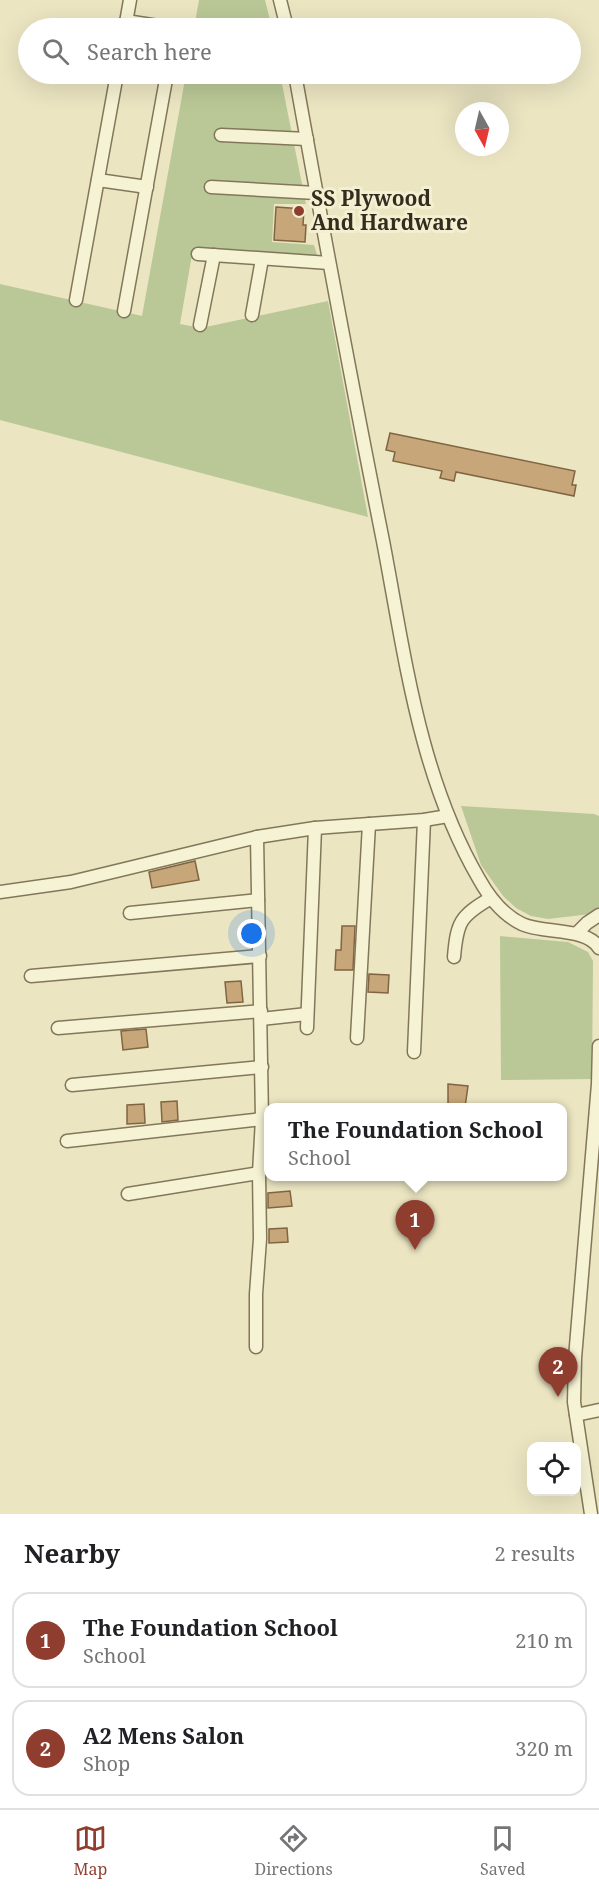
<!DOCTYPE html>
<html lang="en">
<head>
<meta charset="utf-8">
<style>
  body { margin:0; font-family:"Noto Serif",serif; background:#f2f2f2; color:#202124 }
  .controls { position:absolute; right:18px; bottom:18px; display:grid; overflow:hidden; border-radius:12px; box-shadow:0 6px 24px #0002 }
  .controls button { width:54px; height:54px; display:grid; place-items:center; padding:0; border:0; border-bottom:2px solid #e0e0e0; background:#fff; color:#202124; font:30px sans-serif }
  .compass { position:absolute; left:455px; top:102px; width:54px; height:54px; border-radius:50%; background:#fff; box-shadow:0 6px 24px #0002; rotate:172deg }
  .you { position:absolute; left:252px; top:934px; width:21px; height:21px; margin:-15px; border:4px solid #fff; border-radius:50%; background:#1a73e8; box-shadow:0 0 0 9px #1a73e833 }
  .badge { display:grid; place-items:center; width:39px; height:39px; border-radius:50%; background:#8f3d2e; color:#fff; font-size:20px; font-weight:700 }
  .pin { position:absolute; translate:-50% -50px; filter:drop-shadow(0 2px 3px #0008) }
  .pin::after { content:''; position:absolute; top:32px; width:21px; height:18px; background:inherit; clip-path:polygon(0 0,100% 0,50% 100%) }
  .popup { position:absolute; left:264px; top:1103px; width:303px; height:78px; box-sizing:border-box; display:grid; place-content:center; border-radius:12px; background:#fff; filter:drop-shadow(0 2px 4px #0005); font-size:20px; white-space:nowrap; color:#757577 }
  .popup b { font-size:22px; color:#202124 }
  .popup::after { content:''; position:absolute; left:50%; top:100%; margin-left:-12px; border:12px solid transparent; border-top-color:#fff }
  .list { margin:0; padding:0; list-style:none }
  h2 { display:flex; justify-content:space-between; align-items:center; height:78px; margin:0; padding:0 24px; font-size:26px }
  h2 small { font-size:20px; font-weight:400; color:#757577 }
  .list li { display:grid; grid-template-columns:39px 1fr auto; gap:18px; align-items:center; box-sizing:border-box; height:96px; margin:0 12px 12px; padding:0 12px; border:2px solid #e0e0e0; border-radius:18px }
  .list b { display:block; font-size:22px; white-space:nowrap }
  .list p { margin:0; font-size:20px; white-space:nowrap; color:#757577 }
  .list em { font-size:20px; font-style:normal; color:#757577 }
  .icon { flex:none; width:33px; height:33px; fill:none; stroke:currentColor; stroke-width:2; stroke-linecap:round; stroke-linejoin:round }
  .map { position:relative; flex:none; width:599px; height:1514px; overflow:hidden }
  .search { position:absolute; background:#fff; box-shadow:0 6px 24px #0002; left:18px; right:18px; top:18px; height:66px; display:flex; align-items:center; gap:15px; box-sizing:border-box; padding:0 21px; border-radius:33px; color:#757577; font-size:22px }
  .sheet { height:294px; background:#fff }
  nav { display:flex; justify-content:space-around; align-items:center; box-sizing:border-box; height:84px; border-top:2px solid #e0e0e0; background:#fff; font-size:16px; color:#757577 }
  nav a { display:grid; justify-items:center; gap:3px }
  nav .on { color:#8f3d2e }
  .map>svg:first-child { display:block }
  .green { fill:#bac897 }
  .building { fill:#c7a77a; stroke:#816542; stroke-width:1.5 }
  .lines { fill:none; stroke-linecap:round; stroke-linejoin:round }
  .street-casing { stroke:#83775a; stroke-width:15 }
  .street { stroke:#f6f2d4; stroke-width:12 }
  .poi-dot { fill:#8f3d2e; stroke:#f3efd1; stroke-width:2 }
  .labels { text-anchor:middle; stroke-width:6; stroke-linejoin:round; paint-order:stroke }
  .poi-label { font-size:21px; font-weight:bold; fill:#342c1e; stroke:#f3efd1; text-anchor:start }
</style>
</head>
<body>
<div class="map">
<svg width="599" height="1514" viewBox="0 0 599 1514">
  <rect width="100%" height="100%" fill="#ebe5c2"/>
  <g class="green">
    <polygon points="199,0 265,0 272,28 194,28"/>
    <polygon points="186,74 280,74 306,204 274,204 272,242 314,245 318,258 193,249 180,324 201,328 328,301 368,517 0,420 0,284 142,316"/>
    <polygon points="461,806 594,814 599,816 599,913 548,919 531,916 516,908 503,896 481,865"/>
    <polygon points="500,936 568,942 588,952 593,961 592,1079 501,1080"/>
  </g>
  <g class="building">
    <polygon points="276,207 304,209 303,225 306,225 305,242 274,240"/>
    <polygon points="390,433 575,471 572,485 576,485 574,496 456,472 454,481 440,478 442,471 393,461 395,452 386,450"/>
    <polygon points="195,861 199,880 152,888 149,872"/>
    <polygon points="342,926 355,926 353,970 335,970 336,950 341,950"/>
    <polygon points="369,974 389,975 388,993 368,992"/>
    <polygon points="241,981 243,1002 227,1003 225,982"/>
    <polygon points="146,1029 148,1047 123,1050 121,1031"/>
    <polygon points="448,1084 468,1086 465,1107 448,1107"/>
    <polygon points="177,1101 178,1120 162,1122 161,1102"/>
    <polygon points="144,1104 145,1123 127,1124 127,1105"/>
    <polygon points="290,1191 292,1206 268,1208 268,1193"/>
    <polygon points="287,1228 288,1242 269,1243 269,1229"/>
  </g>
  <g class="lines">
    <defs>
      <g id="street">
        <polyline points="280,0 287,28"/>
        <polyline points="126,21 171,28"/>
        <polyline points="125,28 130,0"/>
        <path d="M295 74C323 230 352 385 383 541 405 656 419 776 479 879 489 897 503 915 522 924 543 934 587 927 599 948"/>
        <polyline points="221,135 307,139"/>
        <polyline points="98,180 147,187"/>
        <polyline points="211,187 316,193"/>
        <polyline points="198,254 329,263"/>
        <polyline points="76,300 117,74"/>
        <polyline points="124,311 167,74"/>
        <polyline points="252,315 262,259"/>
        <polyline points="200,325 214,255"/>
        <polyline points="0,892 71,882 257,837 315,828 424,820 448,816"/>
        <polyline points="130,913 258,900"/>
        <polyline points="577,933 587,923 599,915"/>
        <path d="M454 957C457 922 460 916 491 898"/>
        <polyline points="31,976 260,956"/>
        <polyline points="261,1019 307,1014"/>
        <polyline points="58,1028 261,1011"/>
        <polyline points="307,1028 315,828"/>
        <polyline points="357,1038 369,824"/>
        <polyline points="414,1052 424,820"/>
        <polyline points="72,1085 262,1067"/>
        <polyline points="67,1141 262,1119"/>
        <polyline points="128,1194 259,1173"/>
        <polyline points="256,1347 256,1294 260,1239 259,1173 262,1119 257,837"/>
        <polyline points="576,1415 599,1410"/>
        <polyline points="591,1514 574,1402 575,1358 598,1084 599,1046"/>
      </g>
    </defs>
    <use href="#street" class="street-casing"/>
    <use href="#street" class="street"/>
  </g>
  <circle class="poi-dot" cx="299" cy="211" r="6"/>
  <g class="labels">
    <g class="poi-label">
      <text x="311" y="206">SS Plywood<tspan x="311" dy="24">And Hardware</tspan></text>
    </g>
  </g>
</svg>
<div class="controls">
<button><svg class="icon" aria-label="locate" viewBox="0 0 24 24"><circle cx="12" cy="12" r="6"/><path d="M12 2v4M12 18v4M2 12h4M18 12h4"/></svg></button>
</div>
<svg class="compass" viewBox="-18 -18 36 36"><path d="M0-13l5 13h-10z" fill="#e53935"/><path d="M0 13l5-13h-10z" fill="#757577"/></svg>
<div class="you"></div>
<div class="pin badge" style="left:415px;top:1250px">1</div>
<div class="popup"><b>The Foundation School</b>School</div>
<div class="pin badge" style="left:558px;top:1397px">2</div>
<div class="search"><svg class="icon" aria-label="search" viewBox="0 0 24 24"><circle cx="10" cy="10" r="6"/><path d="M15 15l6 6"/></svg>Search here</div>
</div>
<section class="sheet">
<h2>Nearby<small>2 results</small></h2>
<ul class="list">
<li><span class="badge">1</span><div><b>The Foundation School</b><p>School</p></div><em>210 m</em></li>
<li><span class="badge">2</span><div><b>A2 Mens Salon</b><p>Shop</p></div><em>320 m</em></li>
</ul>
</section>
<nav>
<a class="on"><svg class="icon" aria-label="map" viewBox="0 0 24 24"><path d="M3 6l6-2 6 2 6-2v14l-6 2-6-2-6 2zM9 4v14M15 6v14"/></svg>Map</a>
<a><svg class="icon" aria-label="directions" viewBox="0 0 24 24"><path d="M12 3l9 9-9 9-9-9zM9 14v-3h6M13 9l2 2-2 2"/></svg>Directions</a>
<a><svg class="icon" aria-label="saved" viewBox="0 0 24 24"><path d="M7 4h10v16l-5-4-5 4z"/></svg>Saved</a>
</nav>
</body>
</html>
